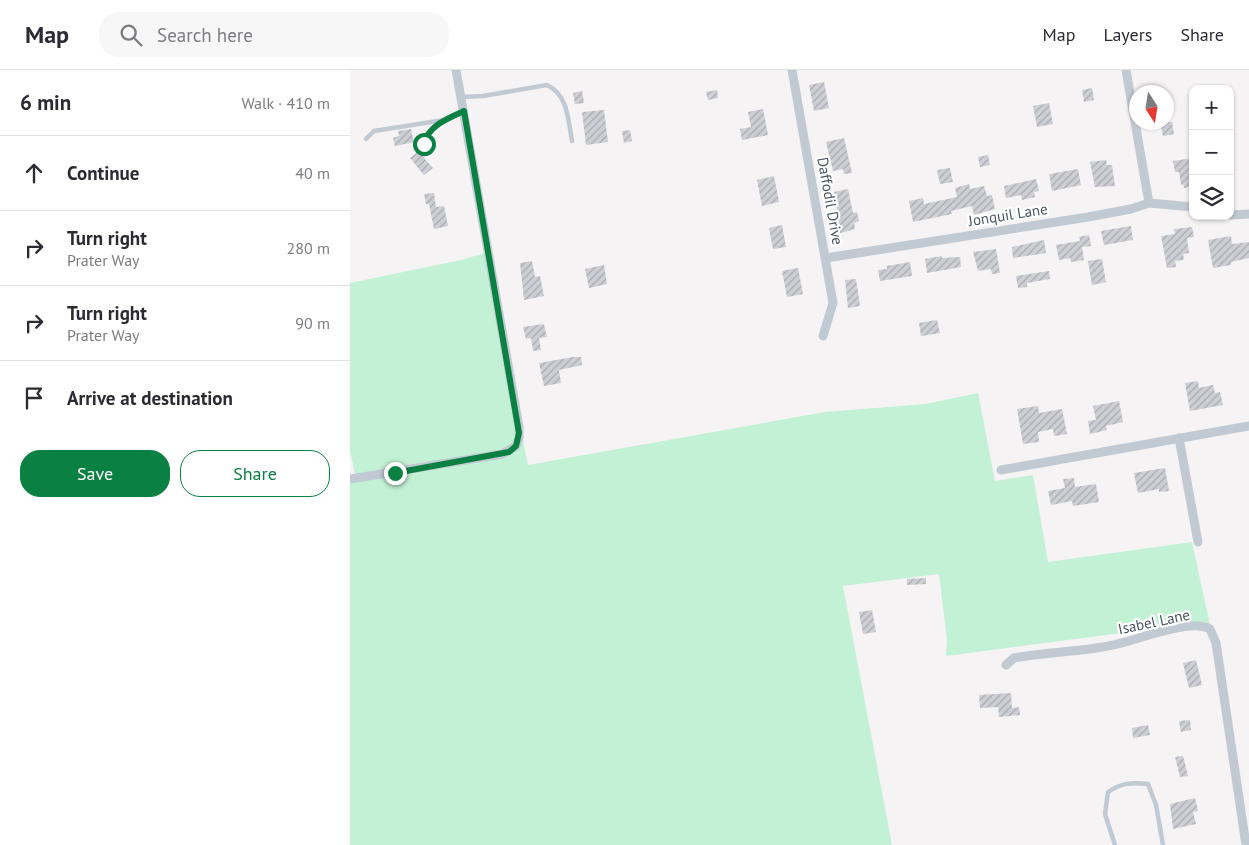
<!DOCTYPE html>
<html lang="en">
<head>
<meta charset="utf-8">
<style>
  body { margin:0; font-family:"PT Sans",sans-serif; background:#f7f7f7; color:#2b2b33 }
  .controls { position:absolute; right:15px; top:15px; display:grid; overflow:hidden; border-radius:10px; box-shadow:0 1px 4px #0004 }
  .controls button { width:45px; height:45px; display:grid; place-items:center; padding:0; border:0; border-bottom:1px solid #e1e1e2; background:#fff; color:#2b2b33; font:25px sans-serif }
  .compass { position:absolute; left:779px; top:15px; width:45px; height:45px; border-radius:50%; background:#fff; box-shadow:0 1px 4px #0004; rotate:168deg }
  .stop { position:absolute; width:15px; height:15px; margin:-11px; border:4px solid #0b8043; border-radius:50%; background:#fff }
  .stop.end { background:#0b8043; border-color:#fff; box-shadow:0 1px 5px #0008 }
  .list { margin:0; padding:0; list-style:none }
  h2 { display:flex; justify-content:space-between; align-items:center; height:65px; margin:0; padding:0 20px; font-size:21px }
  h2 small { font-size:16px; font-weight:400; color:#7c7c81 }
  .list li { display:grid; grid-template-columns:32px 1fr auto; gap:15px; align-items:center; box-sizing:border-box; height:75px; padding:0 20px; border-top:1px solid #e1e1e2 }
  .list b { display:block; font-size:19px; white-space:nowrap }
  .list p { margin:0; font-size:16px; white-space:nowrap; color:#7c7c81 }
  .list em { font-size:16px; font-style:normal; color:#7c7c81 }
  .actions { display:flex; gap:10px; padding:15px 20px }
  .actions a { flex:1; padding:11px 0; border:1px solid #0b8043; border-radius:20px; text-align:center; font-size:18px; color:#0b8043 }
  .actions .main { background:#0b8043; color:#fff }
  .icon { flex:none; width:28px; height:28px; fill:none; stroke:currentColor; stroke-width:2; stroke-linecap:round; stroke-linejoin:round }
  .map { position:relative; flex:none; width:899px; height:775px; overflow:hidden }
  header { display:flex; align-items:center; gap:30px; box-sizing:border-box; height:70px; padding:0 25px; background:#fff; border-bottom:1px solid #e1e1e2 }
  header strong { font-size:24px }
  nav { display:flex; gap:28px; margin-inline-start:auto; font-size:18px }
  .search { width:350px; height:45px; background:#f7f7f7; display:flex; align-items:center; gap:12px; box-sizing:border-box; padding:0 18px; border-radius:20px; color:#7c7c81; font-size:19px }
  main { display:flex }
  aside { flex:1; background:#fff }
  .map>svg:first-child { display:block }
  .green { fill:#c3f1d5 }
  .building { fill:url(#building-hatch) }
  .lines { fill:none; stroke-linecap:round; stroke-linejoin:round }
  .lane { stroke:#c1cad2; stroke-width:4.5 }
  .street { stroke:#c1cad2; stroke-width:9 }
  .route { stroke:#0b8043; stroke-width:6 }
  .labels { text-anchor:middle; stroke-width:4.5; stroke-linejoin:round; paint-order:stroke }
  .street-label { font-size:15px; fill:#4a5661; stroke:#fff }
</style>
</head>
<body>
<header>
<strong>Map</strong>
<div class="search"><svg class="icon" aria-label="search" viewBox="0 0 24 24"><circle cx="10" cy="10" r="6"/><path d="M15 15l6 6"/></svg>Search here</div>
<nav><a>Map</a><a>Layers</a><a>Share</a></nav>
</header>
<main>
<aside>
<h2>6 min<small>Walk · 410 m</small></h2>
<ul class="list">
<li><svg class="icon" aria-label="ahead" viewBox="0 0 24 24"><path d="M12 20V5M6 11l6-6 6 6"/></svg><div><b>Continue</b></div><em>40 m</em></li>
<li><svg class="icon" aria-label="right" viewBox="0 0 24 24"><path d="M7 20v-9h11M14 6l5 5-5 5"/></svg><div><b>Turn right</b><p>Prater Way</p></div><em>280 m</em></li>
<li><svg class="icon" aria-label="right" viewBox="0 0 24 24"><path d="M7 20v-9h11M14 6l5 5-5 5"/></svg><div><b>Turn right</b><p>Prater Way</p></div><em>90 m</em></li>
<li><svg class="icon" aria-label="arrive" viewBox="0 0 24 24"><path d="M6 21V4h12l-3 4 3 4H6"/></svg><div><b>Arrive at destination</b></div></li>
</ul>
<div class="actions"><a class="main">Save</a><a>Share</a></div>
</aside>
<div class="map">
<svg width="899" height="775" viewBox="0 0 899 775">
  <defs>
    <pattern id="building-hatch" width="6" height="6" patternUnits="userSpaceOnUse" patternTransform="scale(1.25)"><rect width="6" height="6" fill="#cdcfd5"/><path d="M-1 1l2-2M0 6l6-6M5 7l2-2" fill="none" stroke="#a8abb0"/></pattern>
  </defs>
  <rect width="100%" height="100%" fill="#f5f3f3"/>
  <polygon class="green" points="135,183 178,395 475,342 576,334 628,323 645,411 683,405 698,492 842,472 860,555 832,555 596,586 597,570 589,504 493,516 542,775 0,775 0,410 6,409 0,381 0,213 111,190"/>
  <g class="building">
    <polygon points="474,12 479,38 464,41 459,15"/>
    <polygon points="742,18 744,30 734,32 732,20"/>
    <polygon points="367,20 368,28 358,30 356,22"/>
    <polygon points="232,21 234,33 225,34 223,23"/>
    <polygon points="699,33 703,54 687,57 683,36"/>
    <polygon points="413,39 418,65 392,70 390,59 401,57 398,42"/>
    <polygon points="254,40 258,72 236,75 232,42"/>
    <polygon points="810,52 822,52 824,64 813,66"/>
    <polygon points="61,59 64,72 45,76 43,68 49,66 48,61"/>
    <polygon points="280,60 282,71 274,73 272,61"/>
    <polygon points="494,68 502,103 494,104 493,99 483,101 476,72"/>
    <polygon points="71,79 75,87 74,88 83,98 74,105 60,88"/>
    <polygon points="638,85 640,95 630,97 628,87"/>
    <polygon points="843,88 843,116 834,118 833,114 831,115 829,102 825,102 823,91"/>
    <polygon points="756,90 757,95 762,95 765,116 745,117 740,92"/>
    <polygon points="600,98 603,112 590,114 587,100"/>
    <polygon points="728,99 731,115 702,121 699,104"/>
    <polygon points="424,106 429,132 412,136 407,110"/>
    <polygon points="686,109 689,121 684,122 685,127 672,130 671,125 656,128 654,116"/>
    <polygon points="619,114 620,119 634,116 637,126 642,125 645,139 624,145 622,136 601,141 602,144 563,152 559,131 573,128 574,134 607,127 605,118"/>
    <polygon points="498,119 503,143 507,142 509,151 504,153 505,159 487,164 485,140 487,140 484,122"/>
    <polygon points="84,123 86,137 94,136 98,156 84,159 79,134 76,134 74,124"/>
    <polygon points="432,155 436,177 423,179 419,158"/>
    <polygon points="781,156 783,170 754,175 751,161"/>
    <polygon points="842,157 844,167 837,168 839,183 833,184 834,190 825,191 826,197 817,198 811,166 825,164 824,159"/>
    <polygon points="739,165 741,176 732,177 734,190 721,192 720,188 709,190 706,175 730,171 729,167"/>
    <polygon points="881,166 882,174 899,172 899,188 881,192 881,195 863,198 858,170"/>
    <polygon points="694,170 696,183 663,188 662,177"/>
    <polygon points="646,179 650,203 642,204 641,199 628,201 623,182"/>
    <polygon points="592,186 592,188 610,187 611,197 577,203 575,189"/>
    <polygon points="752,189 756,212 742,215 738,191"/>
    <polygon points="182,191 185,207 190,206 194,226 174,230 170,193"/>
    <polygon points="560,192 562,206 530,211 528,200 537,199 537,196"/>
    <polygon points="254,195 257,214 239,218 235,199"/>
    <polygon points="448,198 453,224 437,227 432,201"/>
    <polygon points="699,201 700,209 677,213 677,217 668,218 666,206"/>
    <polygon points="506,209 510,236 498,238 495,210"/>
    <polygon points="587,250 590,263 571,266 569,253"/>
    <polygon points="194,254 197,267 189,268 191,280 183,281 181,268 176,269 173,257"/>
    <polygon points="223,287 231,287 232,295 209,300 211,313 194,316 189,293"/>
    <polygon points="848,311 849,318 863,315 865,323 870,322 873,335 840,341 835,313"/>
    <polygon points="769,331 773,352 756,356 757,360 740,364 738,351 746,350 743,336"/>
    <polygon points="688,336 689,343 712,339 717,364 704,366 703,359 688,362 689,372 673,374 667,339"/>
    <polygon points="815,398 819,421 809,422 809,419 788,423 784,403"/>
    <polygon points="724,408 725,417 746,414 749,432 723,436 722,431 701,435 698,421 715,418 713,409"/>
    <polygon points="576,508 576,514 557,515 557,509"/>
    <polygon points="522,540 526,562 513,564 509,542"/>
    <polygon points="846,590 852,615 839,618 833,593"/>
    <polygon points="661,623 662,638 669,637 670,645 649,647 648,637 630,638 629,625"/>
    <polygon points="840,650 841,660 831,662 829,651"/>
    <polygon points="798,655 800,665 783,668 782,658"/>
    <polygon points="833,686 838,706 830,707 825,687"/>
    <polygon points="845,728 848,741 843,742 846,754 823,759 820,734"/>
  </g>
  <g class="lines">
    <g class="lane">
      <path d="M111 27 133 26 197 15C218 25 218 49 222 71"/>
      <polyline points="16,69 24,61 94,50"/>
      <path d="M77 83C68 61 95 49 113 42"/>
      <path d="M765 775 755 744 758 722C771 713 782 712 798 714L806 735 813 775"/>
    </g>
    <g class="street">
      <polyline points="442,0 483,233 473,266"/>
      <polyline points="776,0 799,133"/>
      <polyline points="880,145 899,144"/>
      <polyline points="476,188 738,147 781,139 799,133 843,137"/>
      <polyline points="829,368 848,472"/>
      <polyline points="651,400 899,356"/>
      <polyline points="0,409 152,384 166,376 169,368 169,357 106,0"/>
      <path d="M656 595 664 588C702 581 745 582 782 570 800 565 843 549 860 559L866 573 896 775"/>
    </g>
  </g>
  <g class="lines">
    <path class="route" d="M45 403 159 382 166 376 169 363 114 41C98 48 78 56 74 74"/>
  </g>
  <g class="labels">
    <g class="street-label">
      <text transform="translate(480 131) rotate(80)" y="5">Daffodil Drive</text>
      <text transform="translate(658 145) rotate(-9)" y="5">Jonquil Lane</text>
      <text transform="translate(804 552) rotate(-12)" y="5">Isabel Lane</text>
    </g>
  </g>
</svg>
<div class="controls">
<button>+</button>
<button>−</button>
<button><svg class="icon" aria-label="layers" viewBox="0 0 24 24"><path d="M12 4l9 5-9 5-9-5zM3 14l9 5 9-5"/></svg></button>
</div>
<svg class="compass" viewBox="-18 -18 36 36"><path d="M0-13l5 13h-10z" fill="#e53935"/><path d="M0 13l5-13h-10z" fill="#7c7c81"/></svg>
<div class="stop" style="left:74px;top:74px"></div>
<div class="stop end" style="left:45px;top:403px"></div>
</div>
</main>
</body>
</html>
